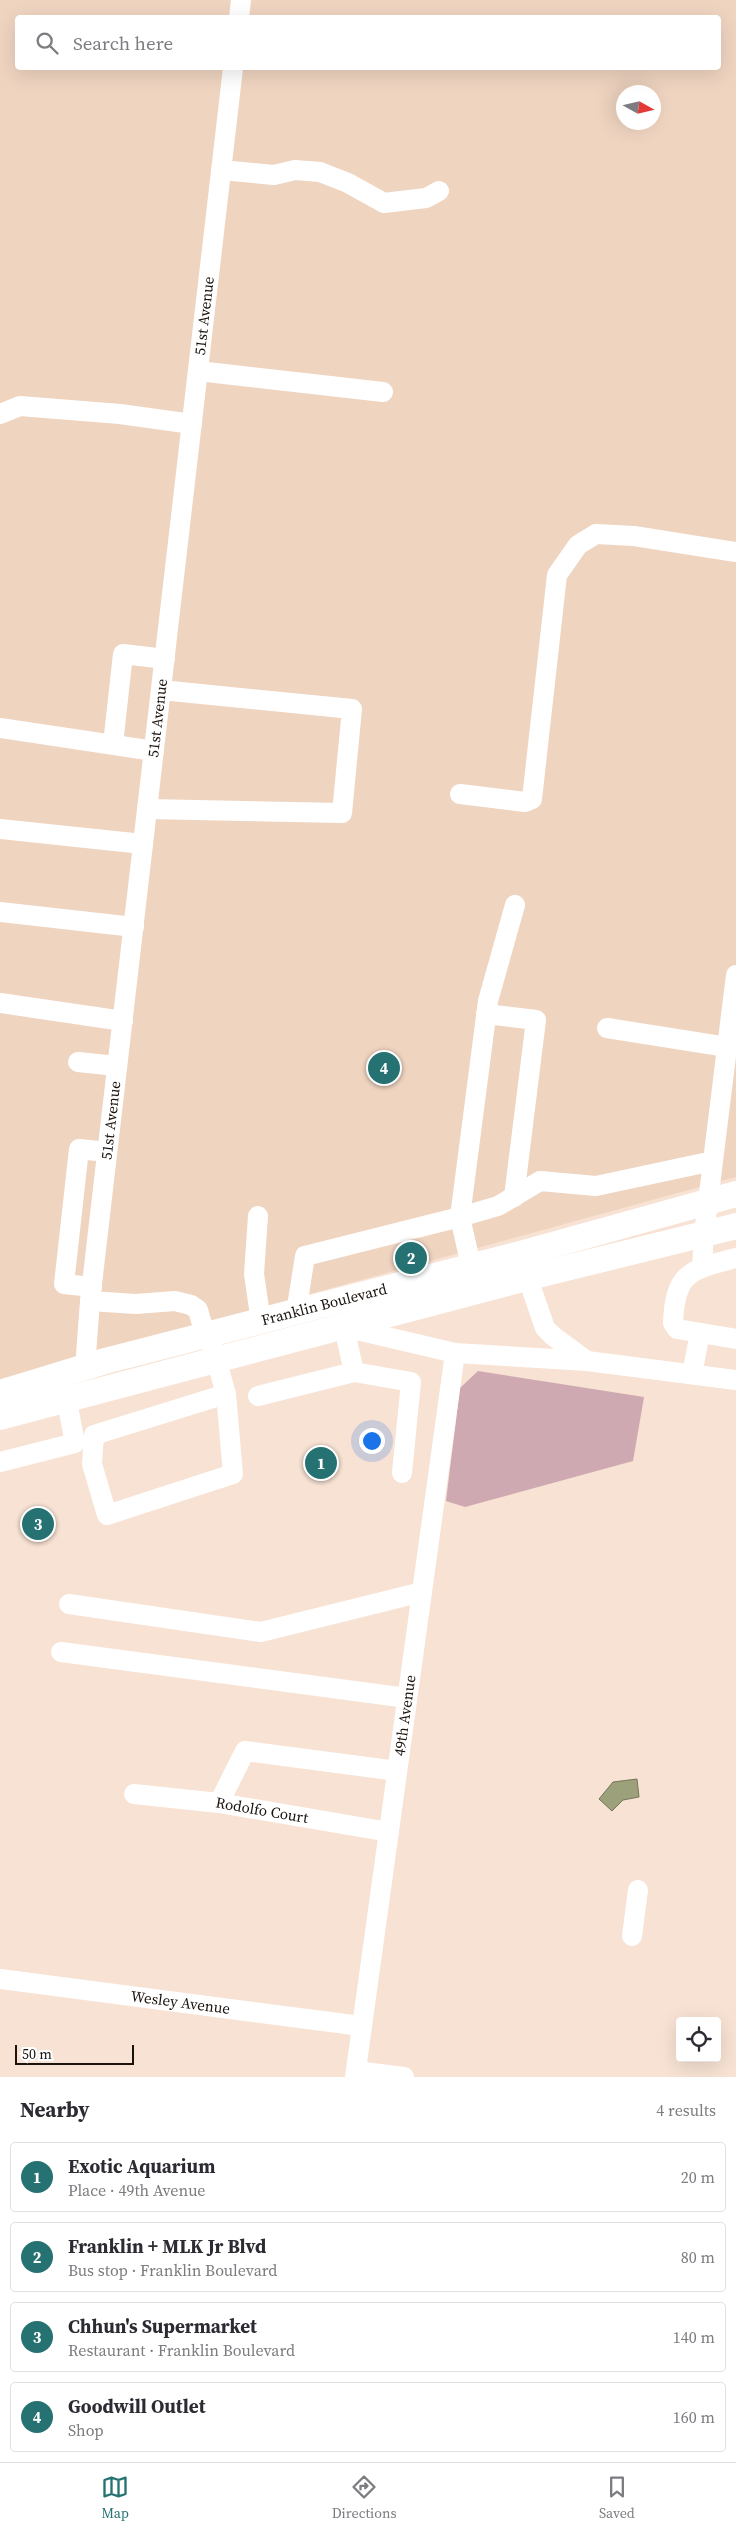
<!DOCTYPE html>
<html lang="en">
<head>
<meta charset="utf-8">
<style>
  body { margin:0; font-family:"Source Serif 4",serif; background:#f2f2f3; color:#2b2b33 }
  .controls { position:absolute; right:15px; bottom:15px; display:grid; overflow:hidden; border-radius:5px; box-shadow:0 5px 20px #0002 }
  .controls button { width:45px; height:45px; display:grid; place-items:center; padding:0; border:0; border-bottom:1px solid #e1e1e2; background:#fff; color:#2b2b33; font:25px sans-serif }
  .compass { position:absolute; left:616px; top:85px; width:45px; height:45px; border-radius:50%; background:#fff; box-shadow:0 5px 20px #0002; rotate:98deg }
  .scale { position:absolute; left:15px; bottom:12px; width:119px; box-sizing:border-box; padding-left:5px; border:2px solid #19120d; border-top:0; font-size:14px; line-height:18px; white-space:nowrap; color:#19120d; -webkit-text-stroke:4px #fff; paint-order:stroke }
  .you { position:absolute; left:371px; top:1440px; width:18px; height:18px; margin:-12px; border:4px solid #fff; border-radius:50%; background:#1a73e8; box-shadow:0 0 0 8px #1a73e833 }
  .badge { display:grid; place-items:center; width:32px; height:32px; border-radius:50%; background:#267171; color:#fff; font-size:16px; font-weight:700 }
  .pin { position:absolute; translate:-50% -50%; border:2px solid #fff; box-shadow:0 1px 5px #0006 }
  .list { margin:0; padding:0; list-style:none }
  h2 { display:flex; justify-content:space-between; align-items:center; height:65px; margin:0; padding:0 20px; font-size:21px }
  h2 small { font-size:16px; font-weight:400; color:#7c7c81 }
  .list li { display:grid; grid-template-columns:32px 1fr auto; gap:15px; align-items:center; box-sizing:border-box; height:70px; margin:0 10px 10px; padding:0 10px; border:1px solid #e1e1e2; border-radius:5px }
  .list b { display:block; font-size:19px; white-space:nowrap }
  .list p { margin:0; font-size:16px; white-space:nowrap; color:#7c7c81 }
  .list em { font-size:16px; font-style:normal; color:#7c7c81 }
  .icon { flex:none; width:28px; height:28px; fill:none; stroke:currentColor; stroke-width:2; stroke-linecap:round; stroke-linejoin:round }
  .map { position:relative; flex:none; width:736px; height:2077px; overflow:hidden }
  .search { position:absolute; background:#fff; box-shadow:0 5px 20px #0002; left:15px; right:15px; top:15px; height:55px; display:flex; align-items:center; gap:12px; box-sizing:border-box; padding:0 18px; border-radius:5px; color:#7c7c81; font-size:19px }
  .sheet { height:385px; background:#fff }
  nav { display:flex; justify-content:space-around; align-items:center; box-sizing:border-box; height:70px; border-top:1px solid #e1e1e2; background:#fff; font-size:14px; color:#7c7c81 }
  nav a { display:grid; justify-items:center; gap:2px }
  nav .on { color:#267171 }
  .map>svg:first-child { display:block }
  .built { fill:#efd4c0; fill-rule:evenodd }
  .green { fill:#cfa9b1 }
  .water { fill:#9ca07b; stroke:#75755a }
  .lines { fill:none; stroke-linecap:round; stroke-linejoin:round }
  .minor { stroke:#fff; stroke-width:20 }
  .major { stroke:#fff; stroke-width:26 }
  .labels { text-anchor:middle; stroke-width:5; stroke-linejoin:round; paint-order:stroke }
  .street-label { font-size:15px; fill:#19120d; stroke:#fff }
</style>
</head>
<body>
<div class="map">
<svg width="736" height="2077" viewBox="0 0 736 2077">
  <rect width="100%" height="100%" fill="#f7e2d3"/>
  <path class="built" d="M0 0H736V1177L0 1379ZM18 18H718V68H18ZM624 92H654V122H624Z"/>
  <polygon class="green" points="478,1371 644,1397 633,1461 465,1507 446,1501 460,1388"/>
  <polygon class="water" points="637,1779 639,1797 623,1800 612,1811 599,1799 613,1782"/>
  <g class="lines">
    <g class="minor">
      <polyline points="239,18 241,0"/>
      <polyline points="221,170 274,175 295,170 320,172 348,183 384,203 426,198 439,191"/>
      <polyline points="198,371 383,392"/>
      <polyline points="0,414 20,406 120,414 192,424"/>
      <polyline points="0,728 154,751"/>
      <polyline points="113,744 123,654 165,659"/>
      <polyline points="460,794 525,802 532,799 557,575 578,545 596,534 634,536 736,552"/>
      <polyline points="147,809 342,813 352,709 161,690"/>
      <polyline points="0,829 143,844"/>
      <polyline points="0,912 134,927"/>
      <polyline points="0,1003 123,1021"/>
      <polyline points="486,1014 536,1020 514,1197"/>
      <polyline points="607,1028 727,1047"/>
      <polyline points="78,1062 117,1066"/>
      <polyline points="258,1216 254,1274 261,1322"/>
      <path d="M736 1258C691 1270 675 1271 673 1323L677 1329 736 1339"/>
      <polyline points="523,1264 545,1328 553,1336 587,1361"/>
      <polyline points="471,1266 460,1217 498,1206 540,1181 596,1186 713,1161"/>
      <polyline points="702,1267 704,1234 736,975"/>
      <polyline points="92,1287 64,1284 79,1149 107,1152"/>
      <polyline points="90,1301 136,1304 175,1301 191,1305 198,1310 205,1335"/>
      <polyline points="296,1313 305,1256 460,1217 488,1001 515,905"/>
      <polyline points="213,1348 226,1394 233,1474 107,1515 92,1464 94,1435 226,1394"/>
      <path id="s1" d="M85 1368 90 1301 233 68"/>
      <polyline points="354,1372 344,1327 455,1353 587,1361 736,1380"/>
      <polyline points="692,1374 700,1333"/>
      <polyline points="258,1396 354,1372 411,1382 402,1473"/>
      <polyline points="0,1462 75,1443 64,1386"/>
      <polyline points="69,1604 261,1632 422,1592"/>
      <polyline points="61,1652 407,1698"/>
      <path id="s2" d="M134 1794 219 1803 389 1832"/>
      <polyline points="219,1803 245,1751 397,1771"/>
      <polyline points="632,1936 638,1890"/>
      <path id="s3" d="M0 1979 361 2026"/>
      <polyline points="356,2071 404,2077"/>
      <path id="s4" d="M355 2077 455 1353"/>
    </g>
    <g class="major">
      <path id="s5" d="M0 1393 105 1361 520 1254 736 1194"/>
      <polyline points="0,1417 526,1278 736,1226"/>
    </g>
  </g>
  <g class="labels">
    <g class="street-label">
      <text dy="5" stroke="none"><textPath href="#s1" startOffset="1059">51st Avenue</textPath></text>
      <text dy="5" stroke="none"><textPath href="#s1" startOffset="654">51st Avenue</textPath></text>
      <text dy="5" stroke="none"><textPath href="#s1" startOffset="249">51st Avenue</textPath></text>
      <text dy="5" stroke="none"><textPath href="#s5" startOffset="336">Franklin Boulevard</textPath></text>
      <text dy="5" stroke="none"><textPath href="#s4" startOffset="365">49th Avenue</textPath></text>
      <text dy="5" stroke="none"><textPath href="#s2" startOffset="129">Rodolfo Court</textPath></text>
      <text dy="5" stroke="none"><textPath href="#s3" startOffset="182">Wesley Avenue</textPath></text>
    </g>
  </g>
</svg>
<div class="controls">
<button><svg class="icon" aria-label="locate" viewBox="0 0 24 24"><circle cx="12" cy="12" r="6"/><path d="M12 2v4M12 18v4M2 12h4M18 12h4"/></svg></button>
</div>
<svg class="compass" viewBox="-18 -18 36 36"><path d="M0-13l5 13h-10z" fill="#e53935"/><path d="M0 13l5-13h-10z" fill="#7c7c81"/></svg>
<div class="scale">50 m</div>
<div class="you"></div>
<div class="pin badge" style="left:321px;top:1463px">1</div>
<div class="pin badge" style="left:411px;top:1258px">2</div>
<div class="pin badge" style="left:38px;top:1524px">3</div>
<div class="pin badge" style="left:384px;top:1068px">4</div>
<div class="search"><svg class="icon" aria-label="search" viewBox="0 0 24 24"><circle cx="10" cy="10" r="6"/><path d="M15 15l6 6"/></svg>Search here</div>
</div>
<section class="sheet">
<h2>Nearby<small>4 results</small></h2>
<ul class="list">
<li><span class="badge">1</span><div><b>Exotic Aquarium</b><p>Place · 49th Avenue</p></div><em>20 m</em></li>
<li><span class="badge">2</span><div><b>Franklin + MLK Jr Blvd</b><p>Bus stop · Franklin Boulevard</p></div><em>80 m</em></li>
<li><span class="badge">3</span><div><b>Chhun's Supermarket</b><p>Restaurant · Franklin Boulevard</p></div><em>140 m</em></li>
<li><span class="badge">4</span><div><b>Goodwill Outlet</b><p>Shop</p></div><em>160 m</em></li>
</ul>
</section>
<nav>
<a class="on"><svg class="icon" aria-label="map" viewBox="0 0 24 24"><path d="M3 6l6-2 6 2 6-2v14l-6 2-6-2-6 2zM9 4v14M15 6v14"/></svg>Map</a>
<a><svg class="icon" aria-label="directions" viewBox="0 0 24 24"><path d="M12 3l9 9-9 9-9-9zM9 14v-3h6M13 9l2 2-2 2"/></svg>Directions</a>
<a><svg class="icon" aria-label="saved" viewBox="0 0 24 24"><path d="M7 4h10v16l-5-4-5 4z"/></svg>Saved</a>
</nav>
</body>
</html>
